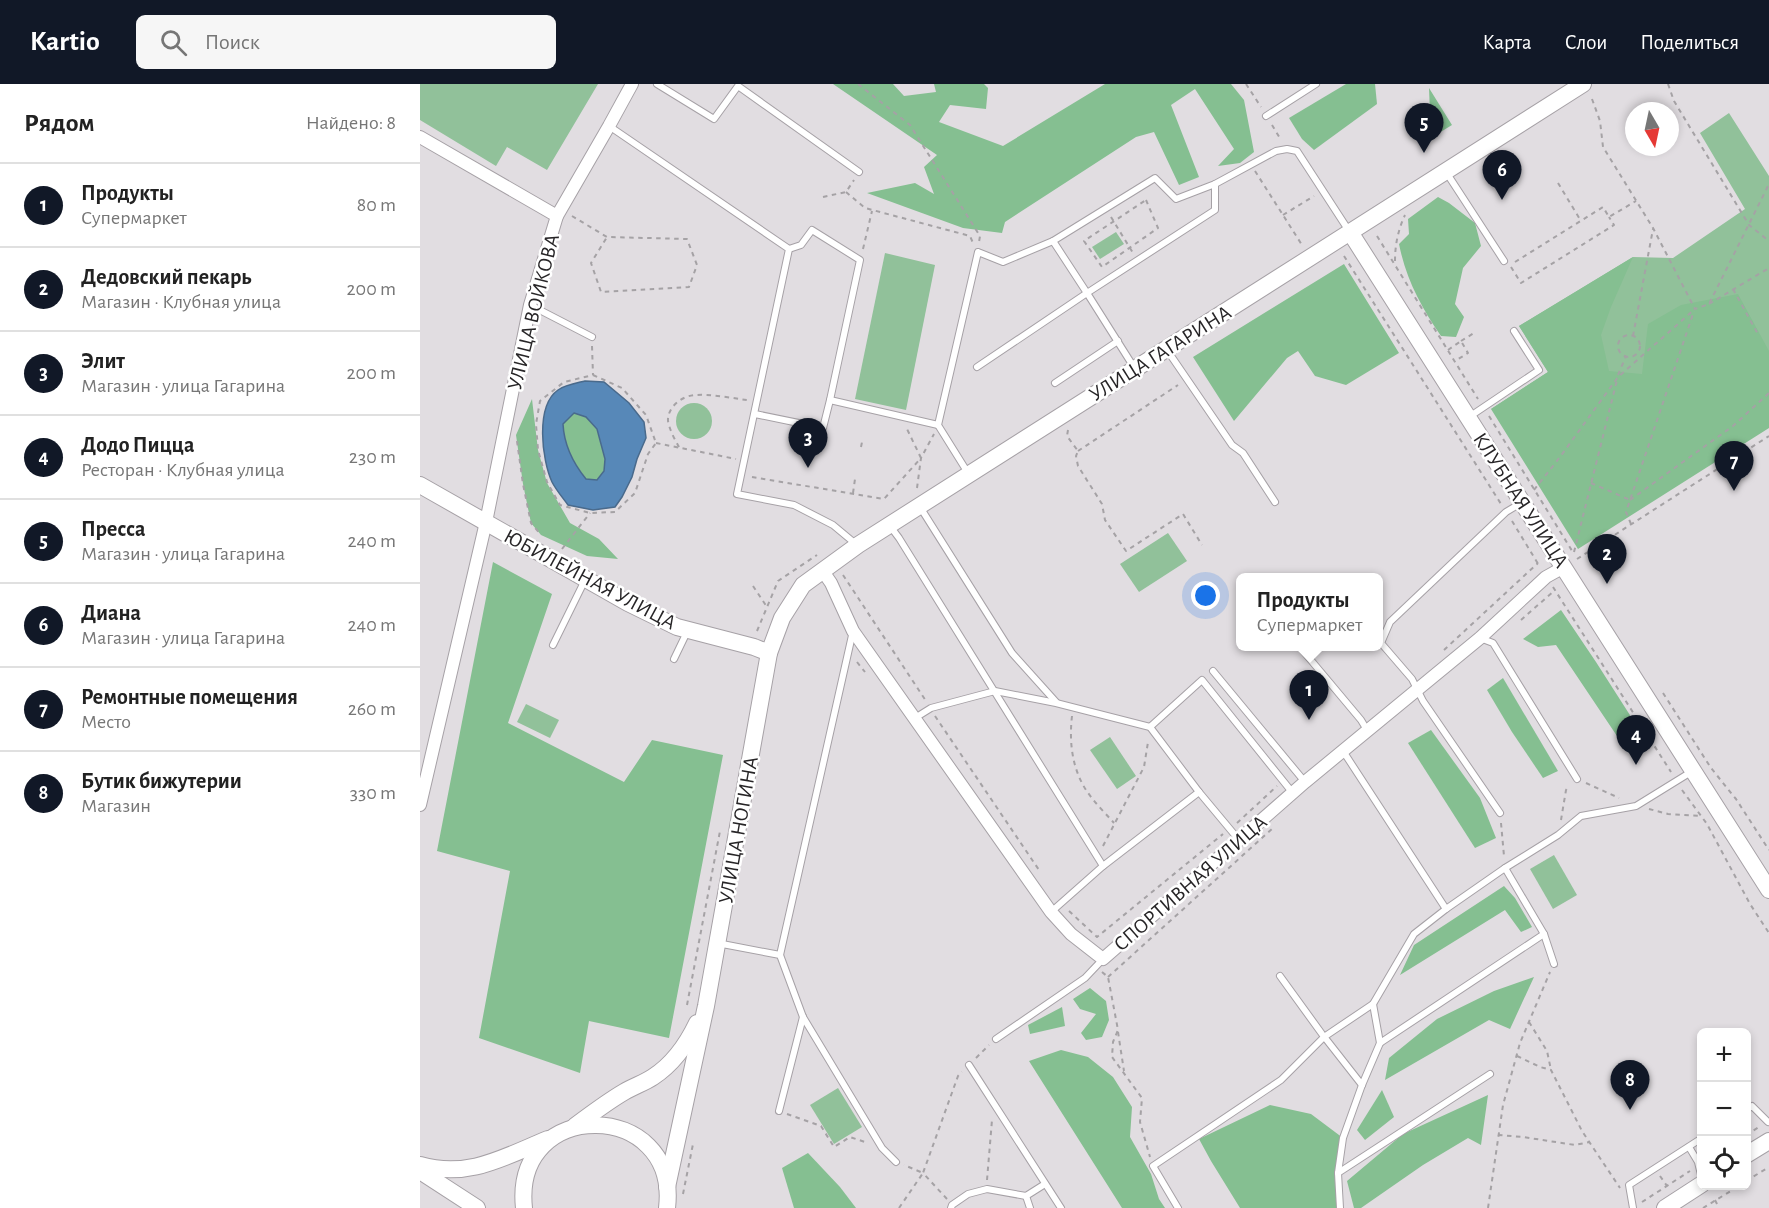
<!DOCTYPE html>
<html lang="ru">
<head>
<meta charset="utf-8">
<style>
  body { margin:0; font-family:"Alegreya Sans",sans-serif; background:#f6f6f6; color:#222 }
  .controls { position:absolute; right:18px; bottom:18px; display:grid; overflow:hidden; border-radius:9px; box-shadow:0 3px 9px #0003 }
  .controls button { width:54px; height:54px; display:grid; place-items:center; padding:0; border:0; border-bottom:2px solid #e0e0e0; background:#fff; color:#222; font:30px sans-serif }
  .compass { position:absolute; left:1205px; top:18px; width:54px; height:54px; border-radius:50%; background:#fff; box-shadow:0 3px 9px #0003; rotate:171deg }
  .you { position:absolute; left:786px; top:512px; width:21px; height:21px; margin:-15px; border:4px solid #fff; border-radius:50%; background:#1a73e8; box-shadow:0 0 0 9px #1a73e833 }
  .badge { display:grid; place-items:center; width:39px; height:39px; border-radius:50%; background:#111827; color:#fff; font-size:20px; font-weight:700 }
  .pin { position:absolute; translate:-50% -50px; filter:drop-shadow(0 2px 3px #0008) }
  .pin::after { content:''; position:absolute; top:32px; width:21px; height:18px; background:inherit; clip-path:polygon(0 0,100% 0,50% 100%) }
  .popup { position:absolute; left:816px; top:489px; width:147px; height:78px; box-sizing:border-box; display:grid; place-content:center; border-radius:9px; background:#fff; filter:drop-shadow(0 2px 4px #0005); font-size:20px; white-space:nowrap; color:#767676 }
  .popup b { font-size:22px; color:#222 }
  .popup::after { content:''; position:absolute; left:50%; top:100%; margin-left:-12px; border:12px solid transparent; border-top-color:#fff }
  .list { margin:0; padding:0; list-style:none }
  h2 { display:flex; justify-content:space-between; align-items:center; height:78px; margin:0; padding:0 24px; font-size:26px }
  h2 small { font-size:20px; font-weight:400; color:#767676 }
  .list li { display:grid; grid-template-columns:39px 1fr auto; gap:18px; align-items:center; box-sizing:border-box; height:84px; padding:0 24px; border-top:2px solid #e0e0e0 }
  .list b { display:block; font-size:22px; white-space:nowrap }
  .list p { margin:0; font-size:20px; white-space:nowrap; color:#767676 }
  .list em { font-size:20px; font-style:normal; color:#767676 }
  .icon { flex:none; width:33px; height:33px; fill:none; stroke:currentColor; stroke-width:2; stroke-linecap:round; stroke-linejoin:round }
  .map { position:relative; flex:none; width:1349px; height:1124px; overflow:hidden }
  header { display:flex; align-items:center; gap:36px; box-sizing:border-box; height:84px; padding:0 30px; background:#111827; color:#fff }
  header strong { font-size:28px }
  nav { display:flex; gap:33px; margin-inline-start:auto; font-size:21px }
  .search { width:420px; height:54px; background:#f6f6f6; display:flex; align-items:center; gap:15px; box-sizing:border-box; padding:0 21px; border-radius:9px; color:#767676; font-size:22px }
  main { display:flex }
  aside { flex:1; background:#fff }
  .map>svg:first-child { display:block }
  .green { fill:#91c19a }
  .forest { fill:#85bf91 }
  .water { fill:#5788b8; stroke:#496a8c; stroke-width:1.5; fill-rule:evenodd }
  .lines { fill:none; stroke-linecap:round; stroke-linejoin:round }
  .service-casing { stroke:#a6a1a6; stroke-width:8 }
  .minor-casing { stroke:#a6a1a6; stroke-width:14 }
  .tertiary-casing { stroke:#a6a1a6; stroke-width:18 }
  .path { stroke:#a5a2a5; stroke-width:2; stroke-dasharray:4.5 4.5; stroke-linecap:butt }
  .service { stroke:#fff; stroke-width:6 }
  .minor { stroke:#fff; stroke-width:12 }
  .tertiary { stroke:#fff; stroke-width:16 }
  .labels { text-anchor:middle; stroke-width:5; stroke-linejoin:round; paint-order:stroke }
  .street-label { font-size:21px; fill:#272527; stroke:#fff }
</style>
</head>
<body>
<header>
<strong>Kartio</strong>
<div class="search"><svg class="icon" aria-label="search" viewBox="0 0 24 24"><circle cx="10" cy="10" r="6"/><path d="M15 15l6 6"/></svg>Поиск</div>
<nav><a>Карта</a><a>Слои</a><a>Поделиться</a></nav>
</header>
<main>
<aside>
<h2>Рядом<small>Найдено: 8</small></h2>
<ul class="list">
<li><span class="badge">1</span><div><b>Продукты</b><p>Супермаркет</p></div><em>80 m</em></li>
<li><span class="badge">2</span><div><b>Дедовский пекарь</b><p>Магазин · Клубная улица</p></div><em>200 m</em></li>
<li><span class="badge">3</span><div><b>Элит</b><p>Магазин · улица Гагарина</p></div><em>200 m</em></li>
<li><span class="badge">4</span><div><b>Додо Пицца</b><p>Ресторан · Клубная улица</p></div><em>230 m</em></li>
<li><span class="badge">5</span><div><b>Пресса</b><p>Магазин · улица Гагарина</p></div><em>240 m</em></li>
<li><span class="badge">6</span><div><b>Диана</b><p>Магазин · улица Гагарина</p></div><em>240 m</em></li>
<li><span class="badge">7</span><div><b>Ремонтные помещения</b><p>Место</p></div><em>260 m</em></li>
<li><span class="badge">8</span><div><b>Бутик бижутерии</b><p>Магазин</p></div><em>330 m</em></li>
</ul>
</aside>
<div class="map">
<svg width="1349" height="1124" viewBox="0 0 1349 1124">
  <rect width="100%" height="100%" fill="#e1dde1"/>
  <g class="green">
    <polygon points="0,0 181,0 178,0 127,86 87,63 76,82 0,36"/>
    <polygon points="1309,29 1349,92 1349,344 1071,325 1128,288 1099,242 1213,173 1253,174 1325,125 1280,49"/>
    <polygon points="696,148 704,160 680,175 672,163"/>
    <polygon points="465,169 515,181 486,326 435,315"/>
    <circle cx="274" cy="337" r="18"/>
    <polygon points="748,449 767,477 719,508 700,480"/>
    <polygon points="106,620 139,636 130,654 97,638"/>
    <polygon points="690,653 716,692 697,705 670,666"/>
    <polygon points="1134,771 1157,811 1133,825 1110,785"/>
    <polygon points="418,1004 442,1043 414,1060 390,1021"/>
  </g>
  <g class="forest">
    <polygon points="413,0 473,0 484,12 516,8 514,0 564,0 568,4 566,25 530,21 519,38 583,62 685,0 811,0 824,16 834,68 820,79 798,82 814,65 775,5 751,21 779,93 759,101 734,48 716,53 585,138 582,149 543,144 447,109 495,99 514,110 504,83 517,71"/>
    <polygon points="926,0 955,0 957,20 894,66 882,55 869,34"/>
    <polygon points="1009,4 1032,41 1014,52 1003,49 1010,29"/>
    <path d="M1018 113 1029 119 1055 139 1061 162 1043 184 1035 220 1044 233 1036 253 1021 252C1001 223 986 195 979 160L989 150 988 135Z"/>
    <polygon points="1213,173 1191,223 1181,251 1189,287 1222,290 1228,240 1261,221 1318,210 1349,267 1349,344 1158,465 1071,325 1128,288 1099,242"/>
    <polygon points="924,180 979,269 926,301 895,292 878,267 867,274 814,337 773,273"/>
    <polygon points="112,315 118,366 127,399 150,439 179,455 198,475 167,472 121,451 111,439 103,400 96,351"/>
    <path d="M154 329 166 333 177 345 185 375 184 387 177 396 166 395C153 378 144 361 143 340Z"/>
    <polygon points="73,478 132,510 88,639 204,698 232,656 303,671 249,954 169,937 160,989 59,954 90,787 17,767"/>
    <polygon points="1141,526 1176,578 1215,639 1199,655 1136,561 1118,563 1103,555"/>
    <polygon points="1083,594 1138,687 1123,694 1092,648 1067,606"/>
    <polygon points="1011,646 1060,714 1076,754 1055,764 988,659"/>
    <polygon points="1084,802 1095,814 1112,843 1101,848 1085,826 980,891 994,861"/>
    <polygon points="1114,893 1090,945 1069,936 965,996 969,974 1017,935 1074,907"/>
    <polygon points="670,904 686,917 689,936 682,953 666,956 661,949 676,930 660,925 653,915"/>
    <polygon points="642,923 645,942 610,950 608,941"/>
    <polygon points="641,966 668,973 693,993 712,1023 710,1053 731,1090 739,1115 745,1124 702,1124 609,977"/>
    <polygon points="962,1006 974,1033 945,1056 937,1046"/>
    <polygon points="1068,1011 1061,1061 1048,1054 1003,1081 941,1124 934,1124 927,1097 983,1050"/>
    <polygon points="850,1021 891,1030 923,1054 918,1089 920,1124 820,1124 791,1077 779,1055"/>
    <polygon points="388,1069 420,1103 436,1124 374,1124 362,1084"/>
  </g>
  <path class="water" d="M165 297 184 298 209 319 224 338 226 354 217 375 212 393 202 413 195 423 173 426 148 421C143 414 136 406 132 398 122 376 115 322 138 306 145 301 157 299 165 297ZM154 329 166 333 177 345 185 375 184 387 177 396 166 395C153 379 144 360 143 340Z"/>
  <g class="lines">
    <defs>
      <g id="service">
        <polyline points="237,0 294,35 318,2 439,88"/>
        <polyline points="846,32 896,0"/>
        <polyline points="189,42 369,165 317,410 374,421 413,441 437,461"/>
        <polyline points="1026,88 1084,177"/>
        <polyline points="369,165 381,161 392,146 440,176 410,316"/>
        <polyline points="110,221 172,253"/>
        <polyline points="747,266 812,361 823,369 855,418"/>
        <polyline points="557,283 667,209 633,157 735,94 756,115 795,100"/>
        <polyline points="715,285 667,209 795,126 795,100 856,67 867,65 877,67 929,147"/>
        <polyline points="635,299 698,257"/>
        <polyline points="335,330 403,344 410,316 518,341"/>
        <polyline points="1049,333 1119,286 1094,247"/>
        <polyline points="548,389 518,341 558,168 583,178 633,157"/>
        <polyline points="500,423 592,569 636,618"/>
        <polyline points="470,442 479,454 683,782"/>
        <polyline points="1060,554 1073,559 1157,695"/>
        <polyline points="133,561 165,496"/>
        <polyline points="879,562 941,636 947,646"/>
        <polyline points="254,575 267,548"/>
        <polyline points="793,587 885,698"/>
        <polyline points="495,634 511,624 575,607 636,619 730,643 779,708 819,756"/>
        <polyline points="730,643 782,596 872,708"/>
        <polyline points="923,667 1026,825"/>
        <polyline points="1080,729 1003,617 992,595 961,559 970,538 1086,428 1101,419"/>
        <polyline points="1085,784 1124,850 1134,880"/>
        <polyline points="631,828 683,782 779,708"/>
        <polyline points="297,859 360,871 383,933 462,1064 476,1078"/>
        <polyline points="360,871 433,547"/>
        <polyline points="860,892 902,950 942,1001"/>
        <polyline points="576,955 665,894 683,875"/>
        <polyline points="960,959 953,920 994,850 1026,825 1085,784 1138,751 1161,732 1216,722 1271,688"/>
        <polyline points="549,981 641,1124"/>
        <polyline points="1326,1026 1332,1022 1348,1038"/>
        <polyline points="359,1027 383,933"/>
        <polyline points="1269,1063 1278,1078 1282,1095"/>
        <polyline points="918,1089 923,1054 942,1001 960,959 1124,850"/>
        <polyline points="606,1112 610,1124"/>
        <polyline points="531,1124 532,1121 548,1110 567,1105 606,1112 625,1100"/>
        <polyline points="758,1124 733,1082 861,996 904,953 953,920"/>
        <polyline points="920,1124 918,1089 1070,990"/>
        <polyline points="1213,1124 1209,1101 1282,1054"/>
      </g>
      <g id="minor">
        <polyline points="0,53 137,132"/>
        <polyline points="402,486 411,499 433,547 631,828 651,850 683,875 885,698 1060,554 1126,493 1144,483"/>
        <polyline points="0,721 66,438 110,221 137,132 189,42 212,0"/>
      </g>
      <g id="tertiary">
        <polyline points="930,148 1349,806"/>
        <polyline points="0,401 208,519 257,543 334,563 349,569"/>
        <path d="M155 1042C171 1030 187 1018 204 1008 214 1002 224 999 233 993 253 980 267 960 277 939"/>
        <polyline points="1326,1071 1349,1057"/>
        <path d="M0 1081C48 1095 84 1073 128 1055"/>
        <polyline points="0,1087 57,1124"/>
        <polyline points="247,1103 286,922 349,569 362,534 383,501 438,461 1163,0"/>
        <path d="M104 1124C92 1012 260 1015 247 1124"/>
        <polyline points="1245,1124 1282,1100"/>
      </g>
    </defs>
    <use href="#service" class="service-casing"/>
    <use href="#minor" class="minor-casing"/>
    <use href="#tertiary" class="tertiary-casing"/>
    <g class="path">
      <polyline points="438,0 490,41 560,152 559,158"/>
      <polyline points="826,0 841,23"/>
      <polyline points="1248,0 1254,17 1329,141 1349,157"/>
      <polyline points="1172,15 1180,37 1183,63 1233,144 1275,225 1289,220 1349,100"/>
      <polyline points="852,41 861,56"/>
      <polyline points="835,87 882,161"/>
      <polyline points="1138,99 1161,137"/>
      <polyline points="426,108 445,124 550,152 553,159"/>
      <polyline points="403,113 426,108 434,96"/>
      <polygon points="726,116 738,144 682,183 664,157"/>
      <polyline points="863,131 894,112"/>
      <polyline points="152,132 187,153 267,155 277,181 269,203 181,208 171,179 187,153"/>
      <polyline points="691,133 713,169"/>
      <polyline points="957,152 1058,315"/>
      <polyline points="443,165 452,127"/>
      <polyline points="924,172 1081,420"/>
      <path d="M975 177C975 161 978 146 985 131"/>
      <polyline points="1095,178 1183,123 1189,133 1216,117"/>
      <polyline points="1091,183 1101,199 1194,141 1189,133"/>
      <polyline points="1313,205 1339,252"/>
      <polyline points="1289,220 1349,184"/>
      <circle cx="1209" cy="262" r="11"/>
      <polyline points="1213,252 1233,145"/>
      <polyline points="1041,257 1054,249"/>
      <polyline points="172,262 173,291"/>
      <polyline points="1028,266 1041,257 1048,269 1035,277"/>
      <polygon points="173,291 202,304 226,331 236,359 228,370 215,409 195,428 170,429 140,421 127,398 118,366 116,340 120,317 144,298"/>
      <polyline points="1198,291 1206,272"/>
      <polyline points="1069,332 1154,470"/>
      <polyline points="648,346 647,352 658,367 656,372 658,382 682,420 685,436 706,467 763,430 782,461"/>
      <polyline points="97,357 103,400 111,439 121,451"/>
      <polyline points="236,359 316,375"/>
      <path d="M259 363C255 356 250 347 248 337 247 323 263 311 276 311 293 310 311 314 327 316"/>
      <polyline points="441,363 442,358"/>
      <polyline points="658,367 758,301"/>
      <polyline points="332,393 464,415 501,374 487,345"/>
      <polyline points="1171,399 1210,416"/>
      <polyline points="497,404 501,374 514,350"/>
      <polyline points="1114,406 1140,373 1198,293 1275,225"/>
      <polyline points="433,409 435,395"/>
      <polyline points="1210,416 1313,342 1349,309"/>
      <polyline points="1092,437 1120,483"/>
      <polyline points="1211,440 1206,428 1274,227"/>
      <polyline points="142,465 170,429"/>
      <polyline points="1154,468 1197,296"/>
      <polyline points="1157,475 1349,352"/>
      <polyline points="423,491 506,617"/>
      <polyline points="333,502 347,523"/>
      <polyline points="1133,503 1251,688"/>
      <polyline points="1101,536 1135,506"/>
      <polyline points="337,547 358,497 397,471"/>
      <polyline points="1024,566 1118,479"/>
      <polyline points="437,578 445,588"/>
      <polyline points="1243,609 1291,684 1316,715 1349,766"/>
      <polyline points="515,632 619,786"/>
      <path d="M652 632C649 658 652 684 666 706 674 718 685 729 694 739"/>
      <polyline points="1215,669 1230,658"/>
      <polyline points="1166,699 1199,714"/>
      <polyline points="1262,706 1287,740 1330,820 1349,849"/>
      <polyline points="1229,725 1248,730 1280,732"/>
      <polyline points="1141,736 1146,706 1149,702"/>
      <polyline points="817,739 857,702"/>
      <polyline points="1081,739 1084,772"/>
      <polyline points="683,762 724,683 728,658"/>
      <polyline points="649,827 677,853 803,750"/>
      <polyline points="682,888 688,893 698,946 693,958 692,973 722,1014 720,1038 730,1073"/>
      <polyline points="688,893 853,744"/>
      <polyline points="267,921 300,747"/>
      <polyline points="1109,938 1127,967 1131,986"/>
      <polyline points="698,948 704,987"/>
      <polyline points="1097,972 1120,983 1131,986 1162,1047 1200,1104"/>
      <polyline points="556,974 569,961"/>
      <polyline points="367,1030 401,1042 414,1063 430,1053 448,1059"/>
      <polyline points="1078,1051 1103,1053 1155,1061 1170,1058"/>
      <polyline points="1326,1051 1339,1043"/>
      <polyline points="1240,1092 1247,1102"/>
      <polyline points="567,1096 572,1036"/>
      <polyline points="1326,1097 1349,1083"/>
      <polyline points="263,1110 273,1060"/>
      <polyline points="527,1115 503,1089 538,992 542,988"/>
      <polyline points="1295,1116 1299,1124"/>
      <polyline points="1222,1118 1270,1087"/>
      <polyline points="479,1124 503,1089 484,1081"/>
      <polyline points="1068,1124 1083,1021 1100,959 1130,888"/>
      <polyline points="1283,1124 1319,1102"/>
    </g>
    <use href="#service" class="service"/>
    <use href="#minor" class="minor"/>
    <use href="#tertiary" class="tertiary"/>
  </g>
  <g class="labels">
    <g class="street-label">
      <text transform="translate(113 228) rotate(-76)" y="7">УЛИЦА ВОЙКОВА</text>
      <text transform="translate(740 269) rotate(-32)" y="7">УЛИЦА ГАГАРИНА</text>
      <text transform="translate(1101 416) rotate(57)" y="7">КЛУБНАЯ УЛИЦА</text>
      <text transform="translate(170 495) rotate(28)" y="7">ЮБИЛЕЙНАЯ УЛИЦА</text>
      <text transform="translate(318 746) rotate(-80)" y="7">УЛИЦА НОГИНА</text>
      <text transform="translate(770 799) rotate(-41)" y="7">СПОРТИВНАЯ УЛИЦА</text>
    </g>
  </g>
</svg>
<div class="controls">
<button>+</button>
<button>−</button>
<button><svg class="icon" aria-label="locate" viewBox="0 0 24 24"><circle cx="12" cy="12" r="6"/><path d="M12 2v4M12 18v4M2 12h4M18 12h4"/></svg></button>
</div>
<svg class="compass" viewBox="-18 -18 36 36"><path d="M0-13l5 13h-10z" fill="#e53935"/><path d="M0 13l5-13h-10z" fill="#767676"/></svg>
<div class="you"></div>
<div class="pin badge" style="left:889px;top:636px">1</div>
<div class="popup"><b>Продукты</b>Супермаркет</div>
<div class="pin badge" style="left:1187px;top:500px">2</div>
<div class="pin badge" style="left:388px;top:384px">3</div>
<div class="pin badge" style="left:1216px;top:681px">4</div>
<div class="pin badge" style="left:1004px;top:69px">5</div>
<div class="pin badge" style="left:1082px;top:116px">6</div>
<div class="pin badge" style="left:1314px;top:407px">7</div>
<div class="pin badge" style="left:1210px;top:1026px">8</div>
</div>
</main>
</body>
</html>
